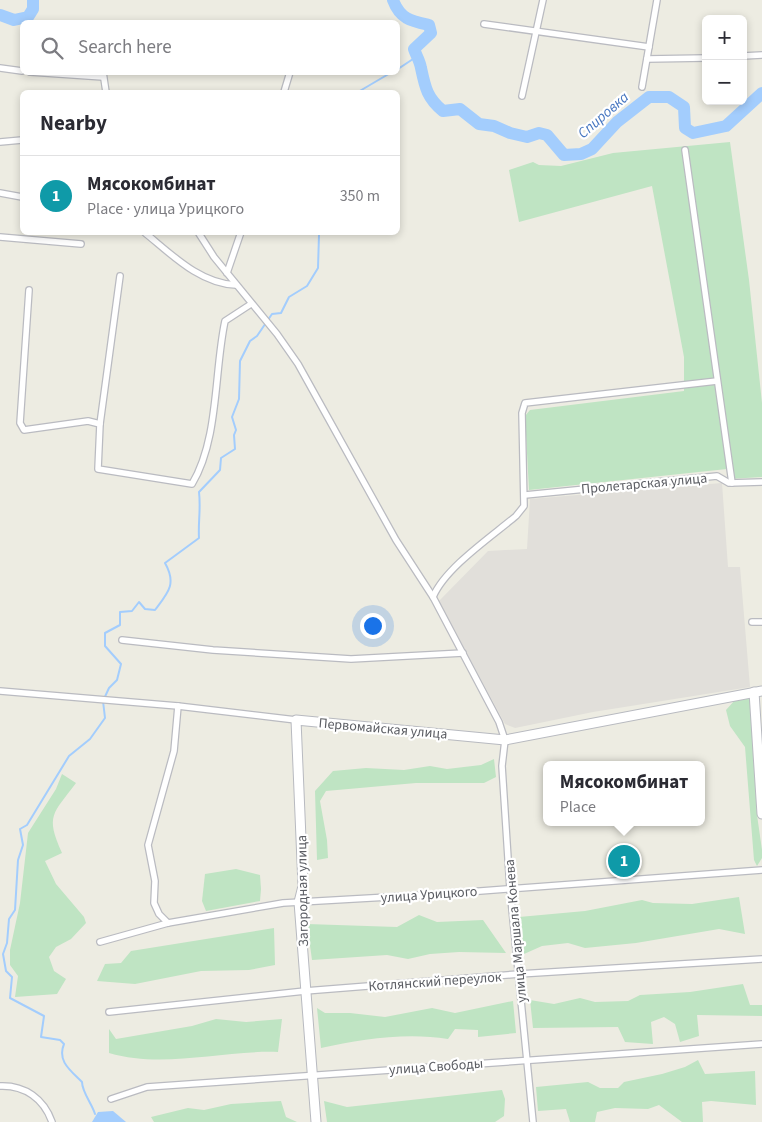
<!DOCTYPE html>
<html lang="en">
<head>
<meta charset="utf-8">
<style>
  body { margin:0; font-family:"Source Sans 3",sans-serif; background:#f7f7f7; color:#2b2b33 }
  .controls { position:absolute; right:15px; top:15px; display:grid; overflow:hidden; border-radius:8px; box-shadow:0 2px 8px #0003 }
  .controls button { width:45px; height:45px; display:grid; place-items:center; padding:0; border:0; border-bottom:1px solid #e1e1e2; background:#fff; color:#2b2b33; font:25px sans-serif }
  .you { position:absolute; left:372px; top:625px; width:18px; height:18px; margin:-12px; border:4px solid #fff; border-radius:50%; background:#1a73e8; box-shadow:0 0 0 8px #1a73e833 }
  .badge { display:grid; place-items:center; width:32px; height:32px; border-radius:50%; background:#db2777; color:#fff; font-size:16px; font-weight:700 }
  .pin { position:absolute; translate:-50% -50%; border:2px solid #fff; box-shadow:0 1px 5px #0006 }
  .popup { position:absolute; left:543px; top:761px; width:162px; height:65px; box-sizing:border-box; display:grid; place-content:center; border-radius:8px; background:#fff; filter:drop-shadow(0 1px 4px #0005); font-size:16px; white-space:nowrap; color:#7c7c81 }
  .popup b { font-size:19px; color:#2b2b33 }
  .popup::after { content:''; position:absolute; left:50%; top:100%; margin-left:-10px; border:10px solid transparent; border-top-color:#fff }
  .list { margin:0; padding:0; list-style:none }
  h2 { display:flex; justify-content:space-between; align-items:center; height:65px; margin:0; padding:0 20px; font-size:21px }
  h2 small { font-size:16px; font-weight:400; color:#7c7c81 }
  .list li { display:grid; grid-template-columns:32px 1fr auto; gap:15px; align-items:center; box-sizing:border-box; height:80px; padding:0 20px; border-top:1px solid #e1e1e2 }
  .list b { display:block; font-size:19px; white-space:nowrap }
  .list p { margin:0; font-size:16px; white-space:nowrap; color:#7c7c81 }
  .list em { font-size:16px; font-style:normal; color:#7c7c81 }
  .icon { flex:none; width:28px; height:28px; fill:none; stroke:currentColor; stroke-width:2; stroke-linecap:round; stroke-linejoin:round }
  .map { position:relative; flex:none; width:762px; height:1122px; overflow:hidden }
  .search { position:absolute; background:#fff; box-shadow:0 2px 8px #0003; left:20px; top:20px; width:380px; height:55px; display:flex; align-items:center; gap:12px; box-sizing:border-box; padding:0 18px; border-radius:8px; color:#7c7c81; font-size:19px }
  .panel { position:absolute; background:#fff; box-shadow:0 2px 8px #0003; left:20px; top:90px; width:380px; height:145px; border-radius:8px }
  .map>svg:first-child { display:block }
  .industrial { fill:#e1dfda }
  .green { fill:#bfe4c3 }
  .water { fill:#a3cdfd }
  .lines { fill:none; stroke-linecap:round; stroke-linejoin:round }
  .stream { stroke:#a3cdfd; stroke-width:2 }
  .river { stroke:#a3cdfd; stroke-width:12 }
  .street-casing { stroke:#babbc1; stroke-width:8 }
  .secondary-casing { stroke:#b8bac0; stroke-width:11 }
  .street { stroke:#fff; stroke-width:5.5 }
  .secondary { stroke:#fff; stroke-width:9 }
  .labels { text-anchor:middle; stroke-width:4.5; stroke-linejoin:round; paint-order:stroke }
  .street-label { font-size:14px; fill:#5b5d63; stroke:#fff }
  .water-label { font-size:15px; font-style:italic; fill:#4676c0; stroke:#fff }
</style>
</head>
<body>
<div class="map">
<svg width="762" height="1122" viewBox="0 0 762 1122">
  <rect width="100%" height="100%" fill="#edece2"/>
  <polygon class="industrial" points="722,483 728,567 740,567 750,687 593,712 515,728 505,724 439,601 488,551 527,549 530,499"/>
  <g class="green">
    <polygon points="730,142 749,280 762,403 762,477 729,479 727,469 529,490 525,416 530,410 684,391 684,357 652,186 519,222 509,170 533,162 539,165 561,166 613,153"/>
    <polygon points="750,697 757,815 762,850 762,858 757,866 754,860 745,747 730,726 726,710 735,700"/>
    <polygon points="494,759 496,777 484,783 416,783 326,791 320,801 327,840 328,858 317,860 315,791 333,771 366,768 404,770 430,766 447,769 481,765"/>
    <path d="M62 774 76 783C53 814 45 815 62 853L45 861 56 884 84 917 86 923 71 939 56 947 49 957 54 971 66 979 57 994 15 997 18 976 10 965V950L20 903 28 833 56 789Z"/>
    <polygon points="236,869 260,875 261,889 260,901 206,911 202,901 205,874"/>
    <polygon points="739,897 745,934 719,929 636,943 585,948 568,943 542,946 524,954 519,917 585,911 642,900 653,903 692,904"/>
    <polygon points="419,915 437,922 483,920 506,953 459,952 430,954 408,959 387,955 312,960 307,924 397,927"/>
    <polygon points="274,928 275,965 249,970 201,971 135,984 97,981 105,964 121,963 131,951"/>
    <polygon points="743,984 750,1005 762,1005 762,1016 697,1015 699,1036 680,1042 675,1024 664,1017 651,1022 653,1044 625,1042 618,1027 533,1028 530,1000 554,1004 580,998 595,1002 628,1001 640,995 690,992"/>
    <path d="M513 1001 516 1033 478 1037V1030L455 1029 448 1039C407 1032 361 1039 321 1048L317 1008 325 1013H350L385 1017 432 1008 455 1013Z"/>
    <path d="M216 1019 246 1022 282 1019 278 1052C222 1050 164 1069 109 1053V1029L116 1039 192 1026Z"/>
    <polygon points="698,1060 705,1074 755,1071 756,1105 711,1101 702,1102 703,1122 682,1122 659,1105 648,1109 615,1108 597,1112 595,1122 570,1122 566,1109 538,1111 536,1087 588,1082 600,1088 618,1088 624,1082 662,1074 685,1067"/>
    <polygon points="502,1090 505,1099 504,1116 495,1122 327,1122 324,1101 347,1107"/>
    <polygon points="281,1101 286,1117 297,1122 154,1122 151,1117 188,1108 204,1110 231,1104"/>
  </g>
  <polygon class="water" points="113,1111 126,1122 92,1122 98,1112"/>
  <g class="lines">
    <g class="stream">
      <polyline points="398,69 416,57"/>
      <polyline points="358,92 392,72"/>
      <path d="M95 1114C92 1104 82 1092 82 1082 70 1070 57 1061 64 1044L60 1040 41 1037 44 1016 10 998 12 977 6 971 3 954 7 943 9 919 15 910 18 860 23 845 20 829 27 825 69 756 90 739 105 718 103 701 109 688 117 680 121 664 105 646V633L120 625V612L132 611 139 602 145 609 155 610C168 593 177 584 165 563L199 538C198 522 201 509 199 492L220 470 221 458 235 449 234 435 236 430 232 417 239 399 240 361 250 341 257 336 272 314 281 313 289 297 307 286 318 268 319 235 317 232"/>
    </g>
    <g class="river">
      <path d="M393 0C400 19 411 21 429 25L431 33 414 49C416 55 420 61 421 68 425 87 427 98 443 111L460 109 479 124 494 126 510 133 527 137 539 133 547 135 564 155 581 154 592 149 617 122 649 97H669L684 107 685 128 693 133 726 126 762 93"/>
      <polyline points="0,15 14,20 28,17 33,9 33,0"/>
    </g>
    <defs>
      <g id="street">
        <polyline points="484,24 649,47"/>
        <polyline points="743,56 762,55"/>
        <polyline points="647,59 706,58"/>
        <polyline points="0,68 22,71"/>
        <polyline points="30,72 103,77"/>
        <polyline points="103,72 106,92"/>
        <polyline points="642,87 657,0"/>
        <polyline points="284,92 290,72"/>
        <polyline points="522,96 543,0"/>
        <polyline points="0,142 22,140"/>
        <polyline points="685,150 732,483"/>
        <polyline points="0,193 22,197"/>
        <path d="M144 232C171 254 200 284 236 285"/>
        <polyline points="198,232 214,257 277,334 298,364 396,540 433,597"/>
        <polyline points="0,237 81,244"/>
        <polyline points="227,273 241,232"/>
        <path d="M120 276 100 424 98 469 192 484C219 439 214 372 225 321L251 304"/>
        <polyline points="29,290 20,423 24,430 88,421 100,424"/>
        <polyline points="525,495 717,476 729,483 762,482"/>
        <polyline points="752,622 762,622"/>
        <polyline points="122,640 213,650 351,659 463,653"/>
        <polyline points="0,691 178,706 296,720"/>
        <polyline points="168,923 159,914 154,903 155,881 148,845 174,751 178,706"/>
        <polyline points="100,942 168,923 283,903 441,894 762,870"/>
        <polyline points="109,1012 305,991 519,974 762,959"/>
        <path d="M0 1086C25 1085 44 1099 52 1122"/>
        <polyline points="111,1099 147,1087 762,1044"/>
        <path d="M533 1122 510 889 502 766 505 740 499 722 433 597C445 568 491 537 516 516L524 506 522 413 525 403 717 381"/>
      </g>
      <g id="secondary">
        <polyline points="754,692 762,814"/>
        <polyline points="316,1122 299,902 303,886 296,720 505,740 762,691"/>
      </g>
    </defs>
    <use href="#street" class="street-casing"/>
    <use href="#secondary" class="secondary-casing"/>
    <use href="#street" class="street"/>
    <use href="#secondary" class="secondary"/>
  </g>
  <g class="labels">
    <g class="street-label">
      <text transform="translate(644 483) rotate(-5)" y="5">Пролетарская улица</text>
      <text transform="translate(383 728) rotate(5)" y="5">Первомайская улица</text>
      <text transform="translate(302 891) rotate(-91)" y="5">Загородная улица</text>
      <text transform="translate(429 894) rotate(-4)" y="5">улица Урицкого</text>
      <text transform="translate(515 931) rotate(-95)" y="5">улица Маршала Конева</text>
      <text transform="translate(435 981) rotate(-4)" y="5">Котлянский переулок</text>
      <text transform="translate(436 1066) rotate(-4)" y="5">улица Свободы</text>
    </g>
    <g class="water-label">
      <text transform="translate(603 115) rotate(-41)" y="5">Спировка</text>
    </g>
  </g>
</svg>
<div class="controls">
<button>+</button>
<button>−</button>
</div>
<div class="you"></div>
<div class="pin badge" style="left:624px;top:861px;background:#0f9aa8">1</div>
<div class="popup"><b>Мясокомбинат</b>Place</div>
<div class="search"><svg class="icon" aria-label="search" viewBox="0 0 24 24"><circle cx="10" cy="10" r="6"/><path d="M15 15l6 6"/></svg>Search here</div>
<section class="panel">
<h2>Nearby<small></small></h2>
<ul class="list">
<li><span class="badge" style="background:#0f9aa8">1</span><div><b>Мясокомбинат</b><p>Place · улица Урицкого</p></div><em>350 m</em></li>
</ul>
</section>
</div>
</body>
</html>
